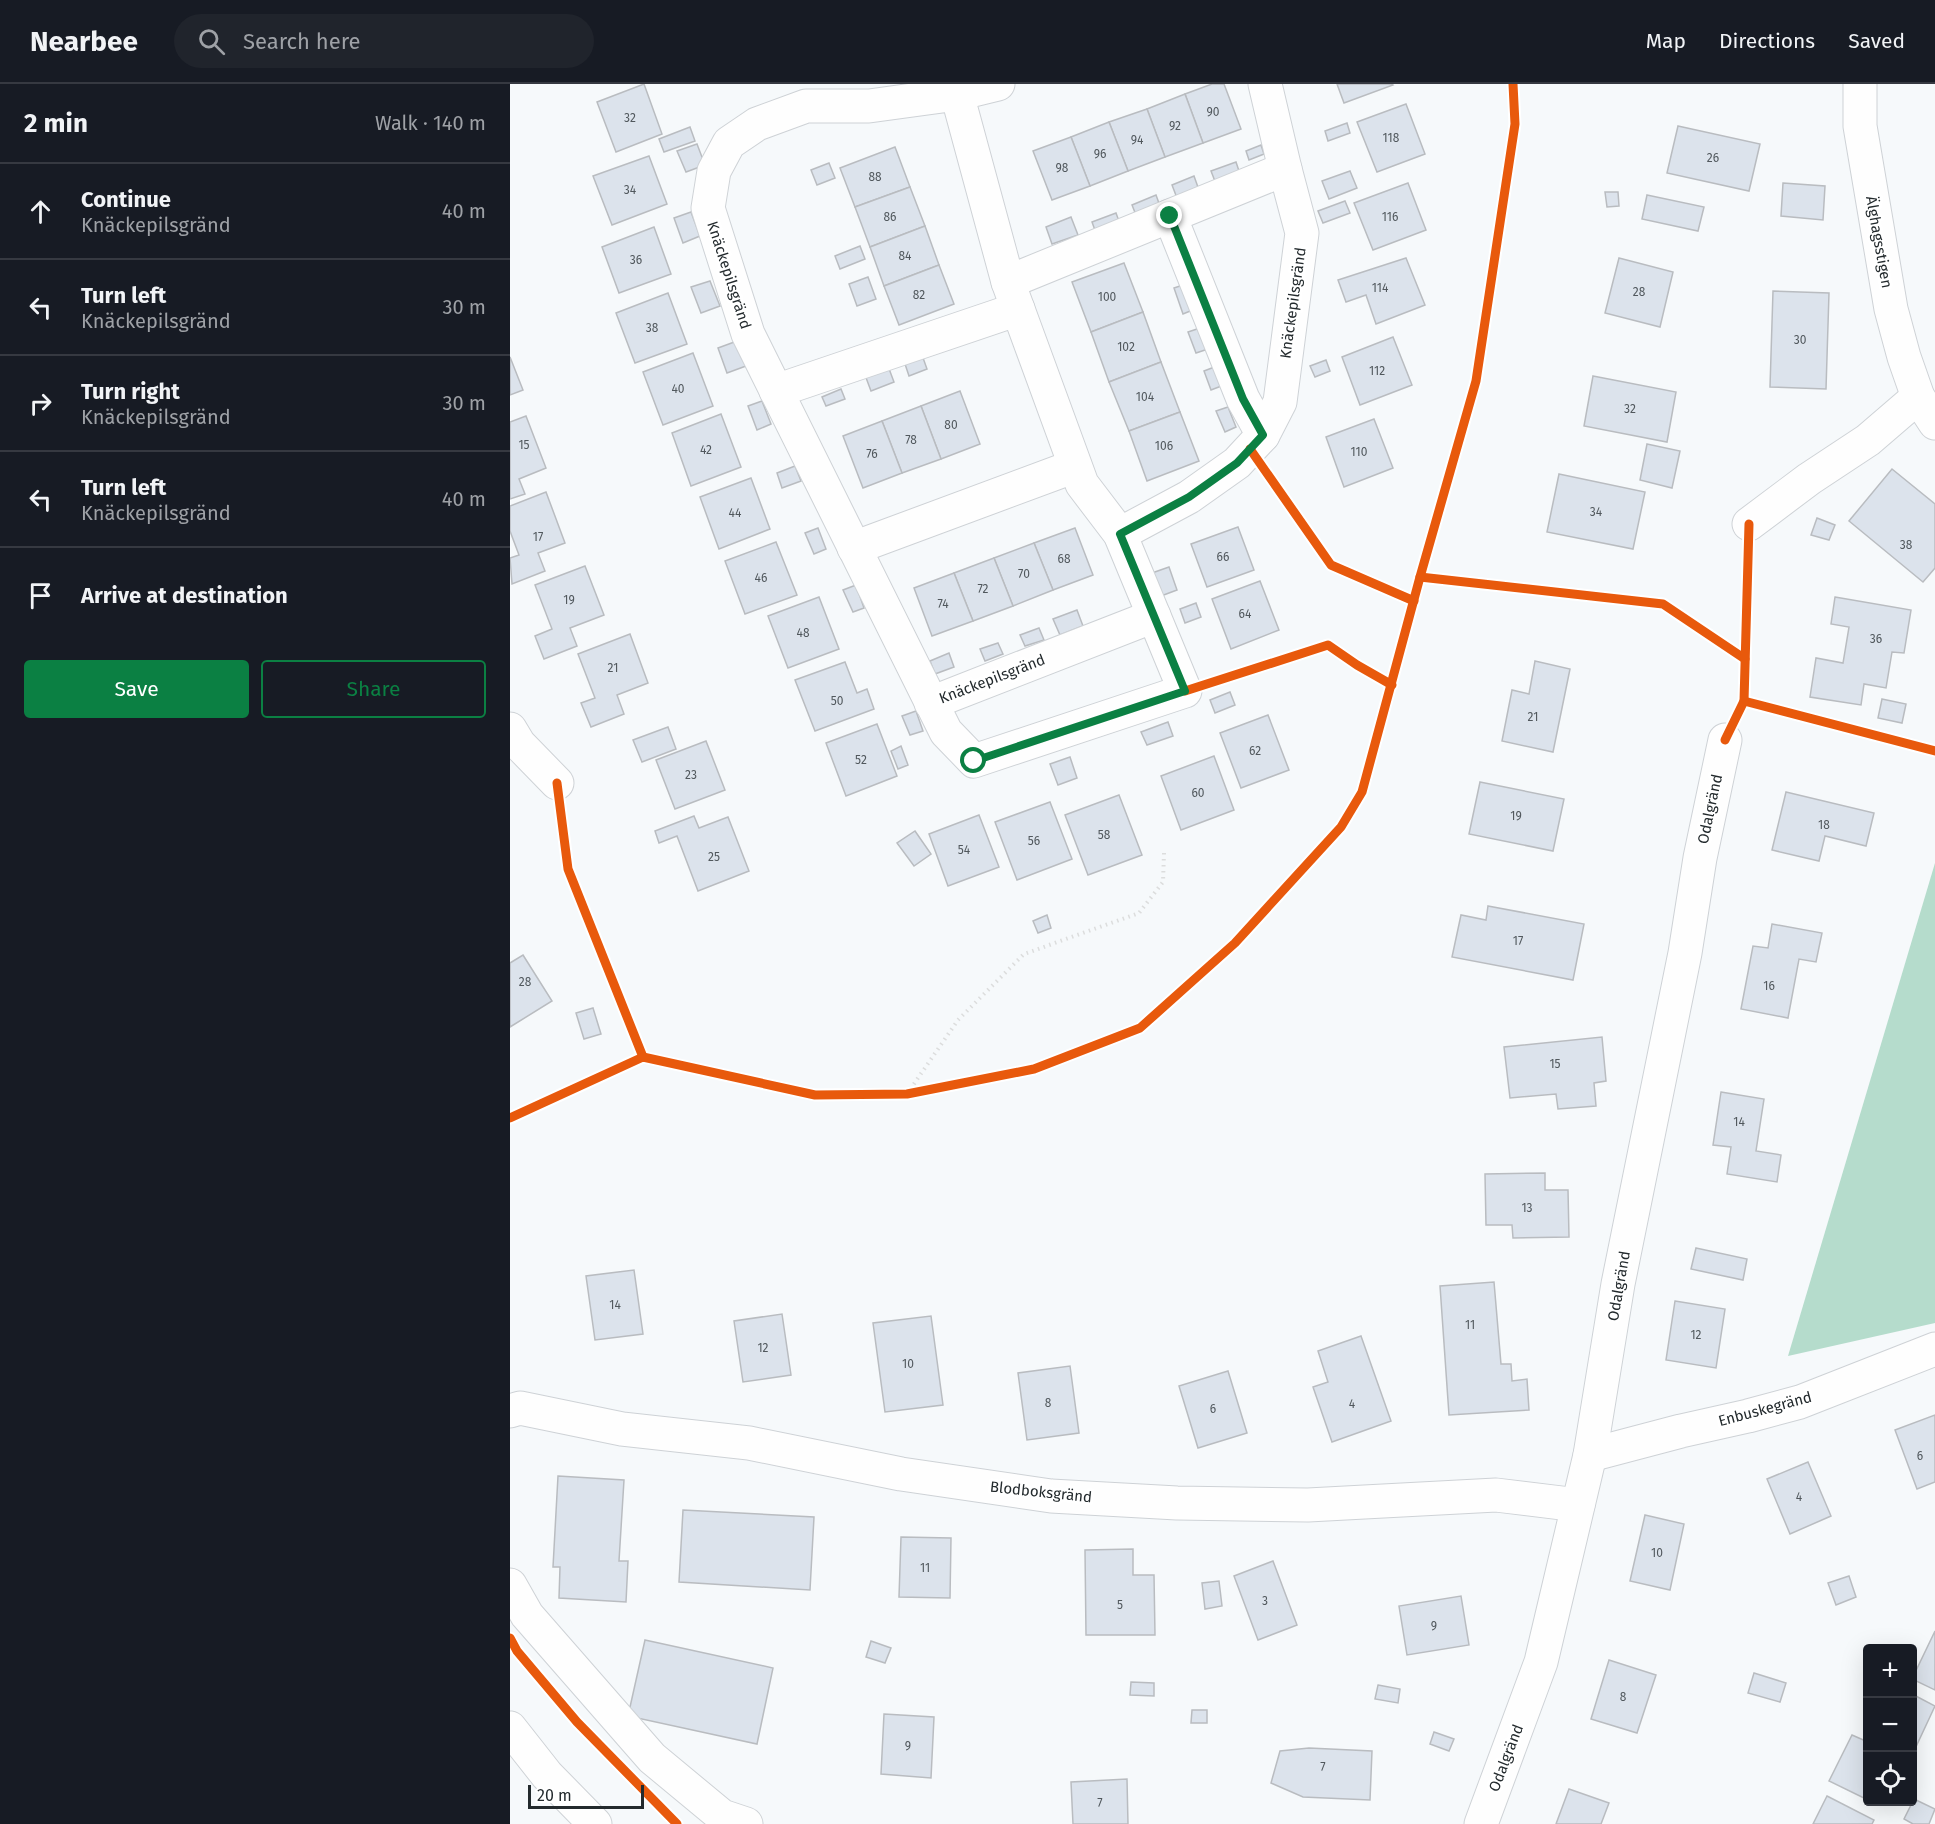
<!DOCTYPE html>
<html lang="en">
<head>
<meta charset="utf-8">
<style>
  body { margin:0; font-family:"Fira Sans",sans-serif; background:#20242c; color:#f1f3f6 }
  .controls { position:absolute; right:18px; bottom:18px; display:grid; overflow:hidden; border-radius:6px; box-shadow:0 6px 24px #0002 }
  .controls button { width:54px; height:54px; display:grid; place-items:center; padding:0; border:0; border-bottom:2px solid #363941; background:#171b24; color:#f1f3f6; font:30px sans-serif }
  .scale { position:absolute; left:18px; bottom:15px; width:116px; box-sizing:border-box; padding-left:6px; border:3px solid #232a2d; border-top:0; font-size:16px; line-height:21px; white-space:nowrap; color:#232a2d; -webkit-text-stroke:4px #fff; paint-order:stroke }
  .stop { position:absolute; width:18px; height:18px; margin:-14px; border:4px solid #0b8043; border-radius:50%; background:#fff }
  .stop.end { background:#0b8043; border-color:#fff; box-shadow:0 2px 6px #0008 }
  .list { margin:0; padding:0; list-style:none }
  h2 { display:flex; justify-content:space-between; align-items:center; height:78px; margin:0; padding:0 24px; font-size:26px }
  h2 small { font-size:20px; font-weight:400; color:#9ea1a6 }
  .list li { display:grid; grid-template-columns:39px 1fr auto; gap:18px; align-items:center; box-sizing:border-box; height:96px; padding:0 24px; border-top:2px solid #363941 }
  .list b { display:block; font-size:22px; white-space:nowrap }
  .list p { margin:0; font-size:20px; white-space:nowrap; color:#9ea1a6 }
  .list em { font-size:20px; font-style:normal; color:#9ea1a6 }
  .actions { display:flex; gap:12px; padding:18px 24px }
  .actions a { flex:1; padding:14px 0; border:2px solid #0b8043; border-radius:6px; text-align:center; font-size:21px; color:#0b8043 }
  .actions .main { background:#0b8043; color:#fff }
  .icon { flex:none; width:33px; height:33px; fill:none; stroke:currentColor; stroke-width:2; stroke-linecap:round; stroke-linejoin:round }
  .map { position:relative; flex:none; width:1425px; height:1740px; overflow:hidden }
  header { display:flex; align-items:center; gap:36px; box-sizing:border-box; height:84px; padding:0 30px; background:#171b24; border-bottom:2px solid #363941 }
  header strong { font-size:28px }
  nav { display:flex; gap:33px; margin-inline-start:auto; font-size:21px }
  .search { width:420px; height:54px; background:#20242c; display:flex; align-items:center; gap:15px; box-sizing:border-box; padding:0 21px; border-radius:33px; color:#9ea1a6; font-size:22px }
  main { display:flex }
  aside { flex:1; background:#171b24 }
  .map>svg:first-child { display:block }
  .forest { fill:#b5dccc }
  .building { fill:#dce3ec; stroke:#b9bcc0; stroke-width:1.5 }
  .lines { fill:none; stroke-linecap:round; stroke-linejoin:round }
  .minor-casing { stroke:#ced2d6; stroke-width:35 }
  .path { stroke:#dcdddd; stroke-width:4; stroke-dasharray:1.5 4.5; stroke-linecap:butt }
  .minor { stroke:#fefefe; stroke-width:33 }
  .cycleway-casing { stroke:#fff; stroke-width:13 }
  .cycleway { stroke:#e8590c; stroke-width:9 }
  .route { stroke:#0b8043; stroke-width:8 }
  .labels { text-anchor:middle; stroke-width:6; stroke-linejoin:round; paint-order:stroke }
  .number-label { font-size:12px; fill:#51585d }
  .street-label { font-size:15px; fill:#232a2d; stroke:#fff }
</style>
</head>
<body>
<header>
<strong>Nearbee</strong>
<div class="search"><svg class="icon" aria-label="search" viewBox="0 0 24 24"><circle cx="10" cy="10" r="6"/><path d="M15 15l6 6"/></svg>Search here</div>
<nav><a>Map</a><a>Directions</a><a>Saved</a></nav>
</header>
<main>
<aside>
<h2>2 min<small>Walk · 140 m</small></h2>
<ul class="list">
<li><svg class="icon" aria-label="ahead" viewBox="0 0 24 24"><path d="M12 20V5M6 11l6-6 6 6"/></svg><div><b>Continue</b><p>Knäckepilsgränd</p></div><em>40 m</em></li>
<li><svg class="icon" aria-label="left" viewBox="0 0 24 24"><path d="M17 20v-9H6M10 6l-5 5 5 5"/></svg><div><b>Turn left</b><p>Knäckepilsgränd</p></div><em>30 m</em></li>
<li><svg class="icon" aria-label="right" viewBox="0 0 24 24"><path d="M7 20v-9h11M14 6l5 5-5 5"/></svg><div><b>Turn right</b><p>Knäckepilsgränd</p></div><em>30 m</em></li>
<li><svg class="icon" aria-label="left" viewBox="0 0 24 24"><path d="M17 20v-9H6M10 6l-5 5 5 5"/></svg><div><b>Turn left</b><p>Knäckepilsgränd</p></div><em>40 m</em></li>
<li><svg class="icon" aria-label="arrive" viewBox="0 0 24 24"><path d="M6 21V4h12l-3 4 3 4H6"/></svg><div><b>Arrive at destination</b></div></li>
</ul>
<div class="actions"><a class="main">Save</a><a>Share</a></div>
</aside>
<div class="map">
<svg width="1425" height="1740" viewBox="0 0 1425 1740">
  <rect width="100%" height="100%" fill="#f6f9fb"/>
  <polygon class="forest" points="1425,779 1425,1239 1278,1272"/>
  <g class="building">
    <polygon points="134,0 152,50 106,68 87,18"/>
    <polygon points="702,0 714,0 731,45 693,59 675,10"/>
    <polygon points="827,0 882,0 883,1 834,19"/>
    <polygon points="675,10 693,59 655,73 637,25"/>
    <polygon points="896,20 915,70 867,88 847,38"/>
    <polygon points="637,25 655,73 618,87 599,38"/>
    <polygon points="599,38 618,87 580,102 561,53"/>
    <polygon points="837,39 840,49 818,57 815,47"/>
    <polygon points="1168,42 1250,60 1239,107 1157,89"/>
    <polygon points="180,43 185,57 154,68 149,55"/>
    <polygon points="561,53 580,102 542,116 523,67"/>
    <polygon points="187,60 195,81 176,88 167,67"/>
    <polygon points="751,61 754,70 739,76 736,67"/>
    <polygon points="385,63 400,103 345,123 330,84"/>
    <polygon points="139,72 157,120 102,141 83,92"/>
    <polygon points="726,78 732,96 708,105 701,87"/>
    <polygon points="319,79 325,94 307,101 301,86"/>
    <polygon points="840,87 847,104 819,115 812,97"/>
    <polygon points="684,92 689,106 667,114 662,101"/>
    <polygon points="898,99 916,146 863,166 844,119"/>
    <polygon points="1273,99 1315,102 1313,136 1271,132"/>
    <polygon points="400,103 415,142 360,163 345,123"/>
    <polygon points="1095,108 1108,108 1109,122 1097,123"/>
    <polygon points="646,111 650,122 626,131 622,121"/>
    <polygon points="1137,111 1194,123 1188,147 1132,135"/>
    <polygon points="835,117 840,129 813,139 808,127"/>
    <polygon points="181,128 190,152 173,159 164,134"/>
    <polygon points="606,129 610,140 586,149 582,138"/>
    <polygon points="561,133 568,151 542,160 536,143"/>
    <polygon points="415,142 429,181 374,202 360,163"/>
    <polygon points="144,143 161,190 109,209 92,163"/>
    <polygon points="350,162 355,175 330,185 325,172"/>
    <polygon points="896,174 915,221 866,240 856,211 836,218 828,196"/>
    <polygon points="1109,174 1163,188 1150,243 1095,229"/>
    <polygon points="614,179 633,228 581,248 562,198"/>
    <polygon points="429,181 444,220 389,241 374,202"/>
    <polygon points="358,193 366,215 347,222 339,200"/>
    <polygon points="200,197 210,222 191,229 181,203"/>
    <polygon points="676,200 685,225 673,230 664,204"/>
    <polygon points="1263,207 1319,209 1316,305 1260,303"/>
    <polygon points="158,209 177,260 125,279 106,229"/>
    <polygon points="633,228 651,278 599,298 581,248"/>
    <polygon points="693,243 701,264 686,269 678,248"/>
    <polygon points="883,253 902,301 850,321 832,273"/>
    <polygon points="227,257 236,282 217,289 208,264"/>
    <polygon points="183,269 203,322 153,341 133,288"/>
    <polygon points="412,271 417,285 399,292 394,277"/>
    <polygon points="0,273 13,306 0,311"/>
    <polygon points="816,276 820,287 805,293 800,282"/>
    <polygon points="651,278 670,328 619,347 599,298"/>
    <polygon points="378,282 384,298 361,307 355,291"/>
    <polygon points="707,282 714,301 701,306 694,287"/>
    <polygon points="1083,292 1166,308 1157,358 1074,342"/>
    <polygon points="331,305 335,315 316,322 312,313"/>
    <polygon points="450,307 470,360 431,375 411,322"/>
    <polygon points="252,317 261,340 247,346 238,322"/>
    <polygon points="411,322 431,375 392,389 372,337"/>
    <polygon points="718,323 726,343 715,348 706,327"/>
    <polygon points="670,328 689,377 637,397 619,347"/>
    <polygon points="211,330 231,383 181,402 162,349"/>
    <polygon points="16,332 36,384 9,395 15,410 0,415 0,338"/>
    <polygon points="864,335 883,384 834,403 816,353"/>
    <polygon points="372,337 392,389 353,404 333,352"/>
    <polygon points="1137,360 1170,367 1162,404 1130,396"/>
    <polygon points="285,382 291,397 272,404 267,389"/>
    <polygon points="1382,385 1425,420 1425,484 1413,498 1339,437"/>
    <polygon points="1049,390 1135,408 1123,465 1037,448"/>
    <polygon points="241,394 260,445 209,465 190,413"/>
    <polygon points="36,408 55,459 28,469 35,487 2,500 0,474 9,471 0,447 0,422"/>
    <polygon points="1307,434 1325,441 1319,456 1301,451"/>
    <polygon points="728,443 744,486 697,503 681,460"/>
    <polygon points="308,444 316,465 304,470 295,449"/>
    <polygon points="565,444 583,491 543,506 524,459"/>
    <polygon points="266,458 287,511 235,530 215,477"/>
    <polygon points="524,459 543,506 503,522 484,474"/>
    <polygon points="484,474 503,522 463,537 444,489"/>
    <polygon points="75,482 94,531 60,544 67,562 34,575 25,552 42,545 25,501"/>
    <polygon points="659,483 667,506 651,512 642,489"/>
    <polygon points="444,489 463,537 422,552 404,504"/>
    <polygon points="750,497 769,546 721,565 702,515"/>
    <polygon points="346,501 354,524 343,528 333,506"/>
    <polygon points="309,513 329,565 278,584 258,532"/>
    <polygon points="1325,513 1401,526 1394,569 1382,568 1376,604 1354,600 1351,621 1300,613 1306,574 1333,579 1339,543 1321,540"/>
    <polygon points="686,519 691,533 675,539 670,525"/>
    <polygon points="567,526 573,542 550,551 543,535"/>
    <polygon points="529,544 534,556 515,562 510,551"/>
    <polygon points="120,550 138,599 107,611 114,630 81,643 71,619 85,614 68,570"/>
    <polygon points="488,559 493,570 475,577 470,565"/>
    <polygon points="439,569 444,583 425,590 420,577"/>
    <polygon points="1025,577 1060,585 1043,668 992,657 1002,606 1019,610"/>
    <polygon points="335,578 347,609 357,605 364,625 305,647 285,596"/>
    <polygon points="720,608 725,621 705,629 700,616"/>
    <polygon points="1372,615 1396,620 1392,639 1368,634"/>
    <polygon points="406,627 413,647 400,651 392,632"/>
    <polygon points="758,631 779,686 731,704 710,649"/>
    <polygon points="658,638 663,652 637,661 631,648"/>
    <polygon points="367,640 387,692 336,712 316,659"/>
    <polygon points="158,643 166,665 132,678 123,656"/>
    <polygon points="196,657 215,706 165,725 146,676"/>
    <polygon points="391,662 398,681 388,685 381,667"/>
    <polygon points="704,672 724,726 671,746 651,692"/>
    <polygon points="560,673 567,694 548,701 540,680"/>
    <polygon points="970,698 1054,715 1043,767 959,750"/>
    <polygon points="1276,708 1364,729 1356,762 1315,752 1309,777 1262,766"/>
    <polygon points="609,711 632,771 578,791 555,731"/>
    <polygon points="540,718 562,775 507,796 485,738"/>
    <polygon points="469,731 489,783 438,802 419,750"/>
    <polygon points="184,732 189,744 218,733 239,787 188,807 167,752 149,759 145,747"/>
    <polygon points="405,747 421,770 404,782 387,759"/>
    <polygon points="978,822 1074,840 1063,896 942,873 951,831 976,836"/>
    <polygon points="537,831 541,844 528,849 523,837"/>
    <polygon points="1262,840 1312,849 1306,878 1289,875 1278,934 1231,925 1243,862 1258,864"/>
    <polygon points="13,871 42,917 0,943 0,879"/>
    <polygon points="83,924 91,950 74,955 66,929"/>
    <polygon points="1092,953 1096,997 1084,999 1086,1022 1048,1025 1046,1010 1000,1014 994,963"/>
    <polygon points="1211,1008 1254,1015 1246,1067 1271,1071 1267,1098 1217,1090 1221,1063 1203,1061"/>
    <polygon points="1035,1089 1035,1106 1058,1106 1059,1153 1003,1154 1002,1141 976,1141 975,1090"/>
    <polygon points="1186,1164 1237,1175 1233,1196 1181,1185"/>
    <polygon points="124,1186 133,1250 85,1256 76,1192"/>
    <polygon points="984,1198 991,1280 1001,1280 1002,1297 1017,1295 1019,1326 939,1331 930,1202"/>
    <polygon points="1165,1217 1215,1225 1206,1284 1156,1276"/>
    <polygon points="272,1230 281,1291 233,1298 224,1237"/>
    <polygon points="421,1232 433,1321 375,1328 363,1239"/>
    <polygon points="851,1252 881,1337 822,1358 803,1303 818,1298 808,1267"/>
    <polygon points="560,1282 569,1349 517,1356 508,1289"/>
    <polygon points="718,1287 737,1349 688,1364 669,1302"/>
    <polygon points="1425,1331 1425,1398 1407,1405 1385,1346"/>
    <polygon points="1298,1378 1321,1432 1280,1450 1257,1395"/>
    <polygon points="48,1392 114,1396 109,1477 118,1477 116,1518 49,1514 50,1483 43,1483"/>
    <polygon points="173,1426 304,1433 300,1506 169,1498"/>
    <polygon points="1135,1431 1174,1440 1160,1506 1120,1497"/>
    <polygon points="391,1453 441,1454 440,1514 389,1513"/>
    <polygon points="623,1465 623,1491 644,1491 645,1551 576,1551 575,1466"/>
    <polygon points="763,1477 787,1541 748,1556 724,1492"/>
    <polygon points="1339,1492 1346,1513 1326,1521 1318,1499"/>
    <polygon points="709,1497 712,1522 695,1525 692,1499"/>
    <polygon points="951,1512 959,1561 897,1571 889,1522"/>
    <polygon points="1425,1547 1425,1606 1402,1595"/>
    <polygon points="135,1556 263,1584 247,1660 118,1632"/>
    <polygon points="361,1557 381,1564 375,1579 356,1573"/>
    <polygon points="1099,1576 1146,1591 1127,1649 1081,1635"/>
    <polygon points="1244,1589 1276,1599 1270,1618 1238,1609"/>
    <polygon points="621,1598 644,1599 644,1612 620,1611"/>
    <polygon points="868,1601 890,1605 888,1619 865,1615"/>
    <polygon points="1402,1610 1425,1622 1404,1667 1402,1667"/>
    <polygon points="682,1626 697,1626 697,1639 681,1639"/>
    <polygon points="374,1630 424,1633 421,1694 371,1690"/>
    <polygon points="924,1648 944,1655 939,1667 920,1660"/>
    <polygon points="1342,1651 1358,1658 1358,1716 1319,1697"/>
    <polygon points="799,1664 862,1667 860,1716 793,1713 761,1699 770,1667"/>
    <polygon points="617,1695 618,1740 563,1740 561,1698"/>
    <polygon points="1059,1705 1099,1719 1091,1740 1046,1740"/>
    <polygon points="1317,1712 1364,1736 1362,1740 1303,1740"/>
    <polygon points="1404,1715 1425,1725 1419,1740 1403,1740 1394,1735"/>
  </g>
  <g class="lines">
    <defs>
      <g id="minor">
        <polyline points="1350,0 1350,42 1381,225 1394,273 1408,313 1425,339"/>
        <polyline points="447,10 498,198 572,400 610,450 675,607 464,677 436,648 238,250 198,124 204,87 219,59 247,40 296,22 359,22 447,10 488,0"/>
        <polyline points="660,132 733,315 753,351"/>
        <polyline points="498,198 775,85"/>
        <polyline points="266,307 508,225"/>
        <polyline points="1239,440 1299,395 1358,356 1408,313"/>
        <polyline points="610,450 679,413 727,379 753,351 770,318 792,149 775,85 755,0"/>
        <polyline points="344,464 565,382"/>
        <polyline points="421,619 644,532"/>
        <polyline points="0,645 9,660 47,699"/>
        <polyline points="0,1327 10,1324 112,1345 239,1359 391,1390 541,1412 667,1419 798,1421 986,1411 1068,1421"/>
        <polyline points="1080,1371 1171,1347 1238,1332 1290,1318 1425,1265"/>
        <polyline points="0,1501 17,1531 142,1674 212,1732 236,1740"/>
        <polyline points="0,1644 37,1691 85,1740"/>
        <polyline points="971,1740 1031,1578 1080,1371 1108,1200 1175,869 1190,774 1215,656"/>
      </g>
    </defs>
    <use href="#minor" class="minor-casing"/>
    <polyline class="path" points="397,1010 448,936 514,870 629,829 653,798 654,769"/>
    <use href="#minor" class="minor"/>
    <defs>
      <g id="cycleway">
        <polyline points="740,365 821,481 904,517"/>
        <polyline points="910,493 1153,520 1235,575"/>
        <polyline points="675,607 818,561 847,581 882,601"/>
        <polyline points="1234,617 1425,667"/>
        <polyline points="1215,656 1234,617 1239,440"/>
        <polyline points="47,699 58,785 133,973"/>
        <polyline points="0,1034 133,973 305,1011 397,1010 524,985 630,944 725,859 831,743 852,708 910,493 966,297 1005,40 1003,0"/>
        <polyline points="0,1554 7,1567 67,1638 167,1740"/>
      </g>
    </defs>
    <use href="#cycleway" class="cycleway-casing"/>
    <use href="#cycleway" class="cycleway"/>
  </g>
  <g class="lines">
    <polyline class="route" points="464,677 675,607 610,450 679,413 727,379 753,351 733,315 660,132"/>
  </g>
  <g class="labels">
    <g class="number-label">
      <text x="703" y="32">90</text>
      <text x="120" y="38">32</text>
      <text x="665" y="46">92</text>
      <text x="881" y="58">118</text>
      <text x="627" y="60">94</text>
      <text x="590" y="74">96</text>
      <text x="1203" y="78">26</text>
      <text x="552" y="88">98</text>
      <text x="365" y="97">88</text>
      <text x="120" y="110">34</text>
      <text x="380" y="137">86</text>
      <text x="880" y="137">116</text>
      <text x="395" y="176">84</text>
      <text x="126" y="180">36</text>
      <text x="870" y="208">114</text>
      <text x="1129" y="212">28</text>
      <text x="409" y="215">82</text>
      <text x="597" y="217">100</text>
      <text x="142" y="248">38</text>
      <text x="1290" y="260">30</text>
      <text x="616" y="267">102</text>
      <text x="867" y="291">112</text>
      <text x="168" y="309">40</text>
      <text x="635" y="317">104</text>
      <text x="1120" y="329">32</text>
      <text x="441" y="345">80</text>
      <text x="401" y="360">78</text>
      <text x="14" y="365">15</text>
      <text x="654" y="366">106</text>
      <text x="196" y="370">42</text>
      <text x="849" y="372">110</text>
      <text x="362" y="374">76</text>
      <text x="1086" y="432">34</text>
      <text x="225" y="433">44</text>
      <text x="28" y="457">17</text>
      <text x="1396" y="465">38</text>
      <text x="713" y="477">66</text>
      <text x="554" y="479">68</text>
      <text x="514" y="494">70</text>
      <text x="251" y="498">46</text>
      <text x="473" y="509">72</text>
      <text x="59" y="520">19</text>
      <text x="433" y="524">74</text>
      <text x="735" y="534">64</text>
      <text x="293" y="553">48</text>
      <text x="1366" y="559">36</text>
      <text x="103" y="588">21</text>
      <text x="327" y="621">50</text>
      <text x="1023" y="637">21</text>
      <text x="745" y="671">62</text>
      <text x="351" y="680">52</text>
      <text x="181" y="695">23</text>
      <text x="688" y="713">60</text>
      <text x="1006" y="736">19</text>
      <text x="1314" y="745">18</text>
      <text x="594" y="755">58</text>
      <text x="524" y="761">56</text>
      <text x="454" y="770">54</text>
      <text x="204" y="777">25</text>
      <text x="1008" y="861">17</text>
      <text x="15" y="902">28</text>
      <text x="1259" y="906">16</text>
      <text x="1045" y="984">15</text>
      <text x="1229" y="1042">14</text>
      <text x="1017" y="1128">13</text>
      <text x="105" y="1225">14</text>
      <text x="960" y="1245">11</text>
      <text x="1186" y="1255">12</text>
      <text x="253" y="1268">12</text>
      <text x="398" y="1284">10</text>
      <text x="538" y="1323">8</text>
      <text x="842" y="1324">4</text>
      <text x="703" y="1329">6</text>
      <text x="1410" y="1376">6</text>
      <text x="1289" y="1417">4</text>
      <text x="1147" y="1473">10</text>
      <text x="415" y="1488">11</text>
      <text x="755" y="1521">3</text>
      <text x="610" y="1525">5</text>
      <text x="924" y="1546">9</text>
      <text x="1113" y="1617">8</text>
      <text x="398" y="1666">9</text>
      <text x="813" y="1687">7</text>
      <text x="590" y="1723">7</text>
    </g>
    <g class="street-label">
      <text transform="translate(1369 158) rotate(80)" y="5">Älghagsstigen</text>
      <text transform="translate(219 191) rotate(72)" y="5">Knäckepilsgränd</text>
      <text transform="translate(783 219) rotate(-82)" y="5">Knäckepilsgränd</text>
      <text transform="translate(482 595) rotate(-21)" y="5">Knäckepilsgränd</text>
      <text transform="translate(1200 725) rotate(-78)" y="5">Odalgränd</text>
      <text transform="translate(1109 1202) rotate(-80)" y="5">Odalgränd</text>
      <text transform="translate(1255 1325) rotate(-15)" y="5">Enbuskegränd</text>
      <text transform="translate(531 1408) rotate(6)" y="5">Blodboksgränd</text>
      <text transform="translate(996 1674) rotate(-69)" y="5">Odalgränd</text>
    </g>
  </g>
</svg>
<div class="controls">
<button>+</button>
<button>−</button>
<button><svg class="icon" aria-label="locate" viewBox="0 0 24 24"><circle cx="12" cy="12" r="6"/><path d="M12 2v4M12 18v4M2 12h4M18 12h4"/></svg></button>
</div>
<div class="scale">20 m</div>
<div class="stop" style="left:464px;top:677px"></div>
<div class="stop end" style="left:660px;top:132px"></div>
</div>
</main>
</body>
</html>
